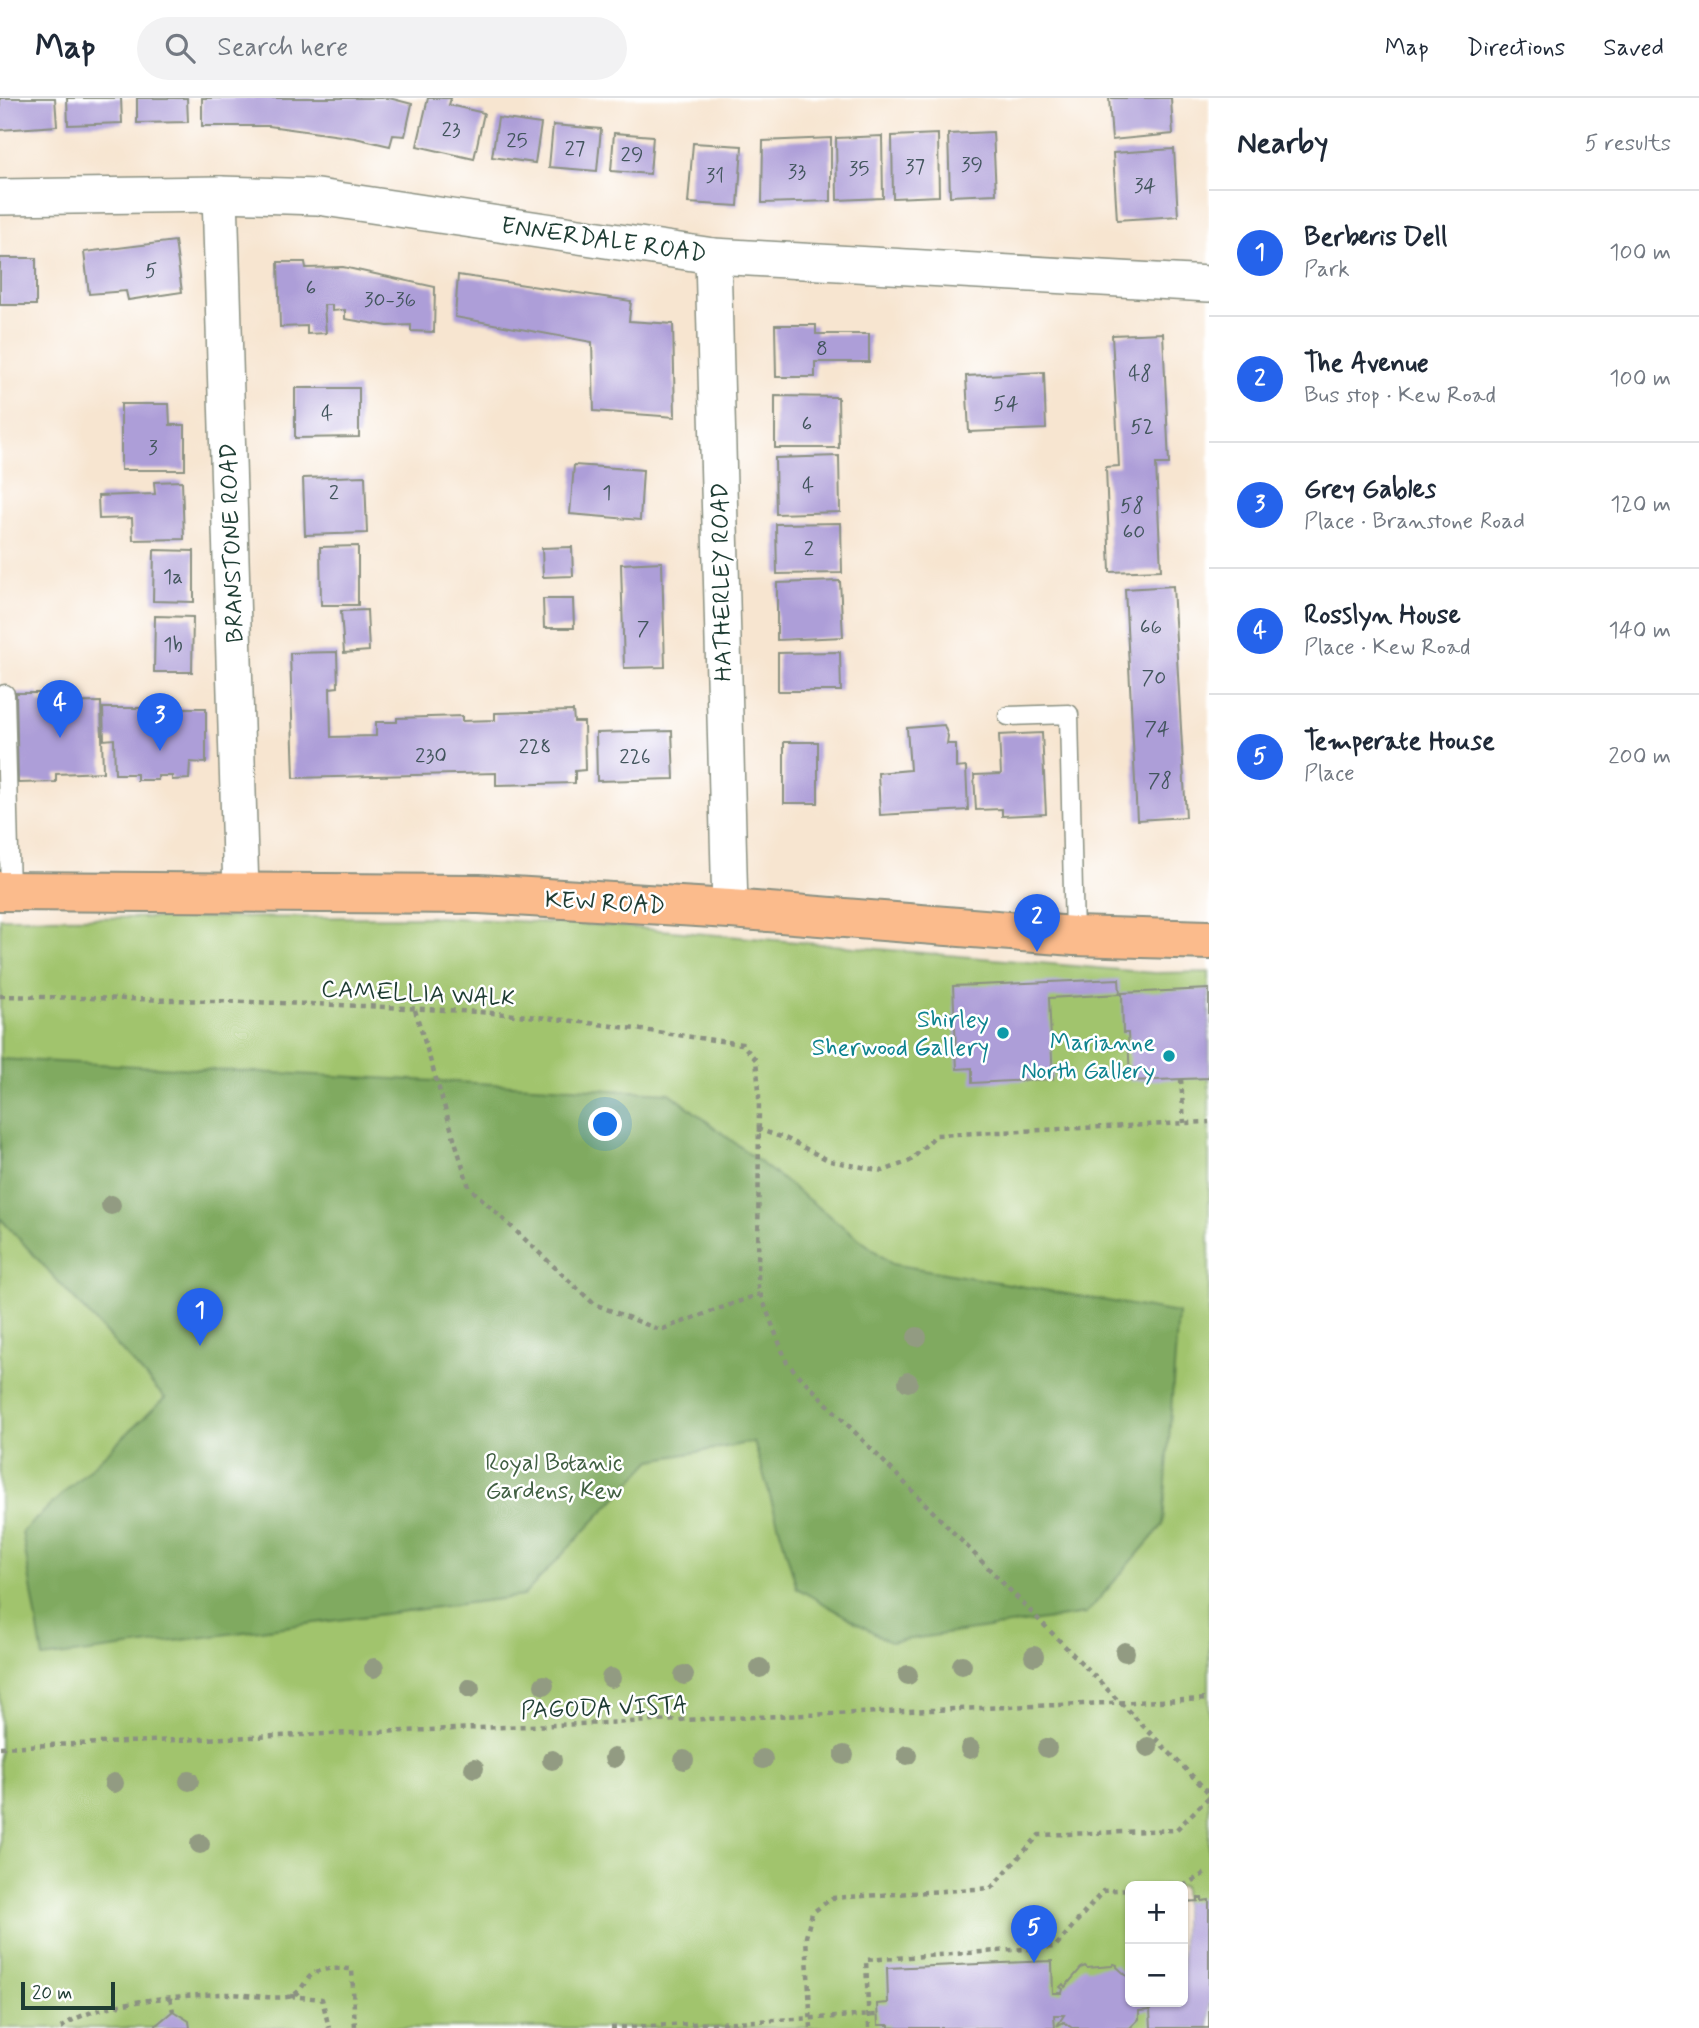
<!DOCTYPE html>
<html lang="en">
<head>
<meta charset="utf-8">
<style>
  body { margin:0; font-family:Mynerve,sans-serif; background:#f2f2f3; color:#1f2937 }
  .controls { position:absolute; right:21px; bottom:21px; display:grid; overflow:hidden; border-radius:10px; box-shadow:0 2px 5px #0004 }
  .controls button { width:63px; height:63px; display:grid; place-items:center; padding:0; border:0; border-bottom:2px solid #e0e1e3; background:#fff; color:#1f2937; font:35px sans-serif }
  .scale { position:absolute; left:21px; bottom:18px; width:94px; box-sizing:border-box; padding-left:7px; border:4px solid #1f3d34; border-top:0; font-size:19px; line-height:24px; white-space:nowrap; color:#1f3d34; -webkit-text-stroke:5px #fff; paint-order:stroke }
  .you { position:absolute; left:606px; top:1027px; width:24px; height:24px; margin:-18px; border:5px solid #fff; border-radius:50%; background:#1a73e8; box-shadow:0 0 0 10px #1a73e833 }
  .badge { display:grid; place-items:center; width:46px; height:46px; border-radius:50%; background:#2563eb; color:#fff; font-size:23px; font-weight:700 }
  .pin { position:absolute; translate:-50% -58px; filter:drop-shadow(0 2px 4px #0008) }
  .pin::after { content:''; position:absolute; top:37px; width:24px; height:21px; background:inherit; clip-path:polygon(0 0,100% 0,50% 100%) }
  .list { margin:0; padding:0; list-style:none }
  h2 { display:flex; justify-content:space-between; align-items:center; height:91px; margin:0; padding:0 28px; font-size:30px }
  h2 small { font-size:23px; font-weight:400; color:#747a83 }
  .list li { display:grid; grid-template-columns:46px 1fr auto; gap:21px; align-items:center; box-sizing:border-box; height:126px; padding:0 28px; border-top:2px solid #e0e1e3 }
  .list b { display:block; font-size:26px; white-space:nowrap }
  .list p { margin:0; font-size:23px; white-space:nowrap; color:#747a83 }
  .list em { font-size:23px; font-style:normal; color:#747a83 }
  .icon { flex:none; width:38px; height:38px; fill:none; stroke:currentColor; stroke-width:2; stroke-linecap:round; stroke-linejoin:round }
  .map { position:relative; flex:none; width:1209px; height:1930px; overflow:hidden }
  header { display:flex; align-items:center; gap:42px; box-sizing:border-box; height:98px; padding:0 35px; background:#fff; border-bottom:2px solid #e0e1e3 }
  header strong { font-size:33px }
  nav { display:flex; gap:38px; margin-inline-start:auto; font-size:24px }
  .search { width:490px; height:63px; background:#f2f2f3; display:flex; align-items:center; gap:18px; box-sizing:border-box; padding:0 24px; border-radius:38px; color:#747a83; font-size:26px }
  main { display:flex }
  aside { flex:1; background:#fff }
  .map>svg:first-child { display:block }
  .green { fill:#a1c46d; stroke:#608050; stroke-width:2; fill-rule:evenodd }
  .forest { fill:#80aa60; stroke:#50744a; stroke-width:2 }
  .building { fill:#ad9ed8 }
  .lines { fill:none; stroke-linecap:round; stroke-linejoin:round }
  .service-casing { stroke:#8b9182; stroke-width:21 }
  .minor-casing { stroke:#8b9182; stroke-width:38 }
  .primary-casing { stroke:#8b9182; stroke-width:42 }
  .path { stroke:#8b9182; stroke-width:4.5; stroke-dasharray:5 5; stroke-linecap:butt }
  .service { stroke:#fff; stroke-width:18 }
  .minor { stroke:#fff; stroke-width:35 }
  .primary { stroke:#fbbb8c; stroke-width:38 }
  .tree { fill:#929b82 }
  .culture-dot { fill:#0f9aa8; stroke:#fff; stroke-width:2.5 }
  .labels { text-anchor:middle; stroke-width:5; stroke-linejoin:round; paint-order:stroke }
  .number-label { font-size:21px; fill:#42555d }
  .street-label { font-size:24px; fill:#1f3d34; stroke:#fff }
  .culture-label { font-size:24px; fill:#0d838f; stroke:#fff; text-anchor:end }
  .park-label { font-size:24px; fill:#405f42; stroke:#fff }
</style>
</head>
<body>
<header>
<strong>Map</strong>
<div class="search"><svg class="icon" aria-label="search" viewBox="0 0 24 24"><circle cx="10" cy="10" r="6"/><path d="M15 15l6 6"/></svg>Search here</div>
<nav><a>Map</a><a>Directions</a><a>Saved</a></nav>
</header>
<main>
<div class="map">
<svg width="1209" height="1930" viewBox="0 0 1209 1930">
  <rect width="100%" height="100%" fill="#fff"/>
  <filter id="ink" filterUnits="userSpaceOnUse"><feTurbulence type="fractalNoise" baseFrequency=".0143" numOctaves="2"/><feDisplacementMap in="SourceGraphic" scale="14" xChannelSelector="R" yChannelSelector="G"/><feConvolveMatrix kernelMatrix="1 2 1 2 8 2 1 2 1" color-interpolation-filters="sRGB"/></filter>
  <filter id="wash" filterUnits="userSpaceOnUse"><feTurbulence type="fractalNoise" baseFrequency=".00686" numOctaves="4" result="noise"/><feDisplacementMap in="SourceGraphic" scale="28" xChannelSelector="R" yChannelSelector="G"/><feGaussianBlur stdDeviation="1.57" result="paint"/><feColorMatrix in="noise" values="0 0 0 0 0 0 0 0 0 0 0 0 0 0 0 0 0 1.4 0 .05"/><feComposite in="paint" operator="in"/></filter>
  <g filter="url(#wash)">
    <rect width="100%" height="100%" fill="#f7e5d0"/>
    <path class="green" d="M433 819 615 828 1154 875 1209 874V1930H0V820ZM1130 1788H1183V1904H1130Z"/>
    <polygon class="forest" points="0,961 670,995 892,1166 1178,1215 1163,1427 1086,1516 890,1544 797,1490 754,1344 652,1362 523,1498 43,1560 22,1434 165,1300 0,1120"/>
    <g id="blocks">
      <g class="building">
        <polygon points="0,0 55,0 57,28 0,32"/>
        <polygon points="67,0 121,0 122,25 68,27"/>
        <polygon points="137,0 187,0 188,24 137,25"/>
        <polygon points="202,0 389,0 412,6 405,38 393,37 390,48 355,40 269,28 202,28"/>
        <polygon points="428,0 451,0 449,7 484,15 474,61 417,48"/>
        <polygon points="1109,0 1171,0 1173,36 1112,42"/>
        <polygon points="498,20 541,26 535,65 492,59"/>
        <polygon points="553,27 601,31 597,73 549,69"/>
        <polygon points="993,34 996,96 950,98 948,36"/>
        <polygon points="614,35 653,38 650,76 611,73"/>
        <polygon points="938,36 939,98 893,100 892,38"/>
        <polygon points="882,38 883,100 837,102 836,40"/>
        <polygon points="831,40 831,103 762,105 763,43"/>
        <polygon points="693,45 742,48 738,108 688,105"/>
        <polygon points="1174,51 1178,118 1117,122 1113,55"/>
        <polygon points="175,143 182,194 128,202 126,193 89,196 84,154"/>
        <rect x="0" y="160" width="36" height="47"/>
        <polygon points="278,164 305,164 306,170 343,169 435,189 434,234 411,233 411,227 388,228 345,221 345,212 332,213 332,207 324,207 326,235 307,236 307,228 280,229"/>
        <polygon points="458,177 631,203 629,223 673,226 675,319 594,313 592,244 455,219"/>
        <polygon points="775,227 816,227 816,236 869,236 869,264 815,264 815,279 776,279"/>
        <polygon points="1163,235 1169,366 1156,366 1161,472 1110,474 1106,369 1119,368 1112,237"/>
        <polygon points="1044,274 1046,331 969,334 966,278"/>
        <polygon points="295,290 359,290 359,339 295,340"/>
        <polygon points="775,298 838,299 839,350 775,350"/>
        <polygon points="121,306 169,306 170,327 185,327 185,372 121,372"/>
        <polygon points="839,358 840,414 776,416 775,360"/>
        <polygon points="574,367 643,372 640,422 570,416"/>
        <polygon points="365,378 367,435 305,437 303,380"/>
        <polygon points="182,383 184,441 133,442 132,420 99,421 98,398 155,396 154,384"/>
        <polygon points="841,425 842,475 777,476 776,426"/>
        <polygon points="358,448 358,507 321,507 320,449"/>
        <polygon points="572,449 573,478 543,479 542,450"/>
        <polygon points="154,452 194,453 194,504 153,503"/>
        <polygon points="662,464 665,569 624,570 621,466"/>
        <polygon points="840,483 843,539 777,542 777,485"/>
        <polygon points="1173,488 1186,719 1137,722 1125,491"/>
        <polygon points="543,501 573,501 574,530 544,530"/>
        <polygon points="367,512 369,553 344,555 341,513"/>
        <polygon points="155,518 193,519 192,574 154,574"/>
        <polygon points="337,554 338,589 330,590 331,639 376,638 376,624 397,624 397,620 462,618 462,623 495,622 495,615 573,613 574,624 584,624 585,672 575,673 575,685 496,687 496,675 294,680 290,555"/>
        <polygon points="840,554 841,593 778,593 778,555"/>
        <polygon points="16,595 39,595 39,605 101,604 103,674 56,676 56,684 18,685"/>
        <polygon points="103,610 206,610 206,665 190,664 189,681 172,682 172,678 158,678 158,682 137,682 137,676 115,676 114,641 104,642"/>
        <polygon points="944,627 948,638 947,646 956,646 956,670 966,669 968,712 880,717 878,675 910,672 907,630"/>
        <polygon points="672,633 674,681 597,683 596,635"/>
        <polygon points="1042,635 1046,716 1002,718 1002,711 976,712 974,677 1001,676 999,637"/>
        <rect x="784" y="644" width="34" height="61"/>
        <polygon points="1119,881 1120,896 1049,900 1053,981 972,985 972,970 957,971 953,888"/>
        <polygon points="1209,891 1209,980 1130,983 1128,935 1123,935 1122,895"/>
        <polygon points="1198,1800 1202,1800 1202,1803 1209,1802 1209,1930 1151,1930 1150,1912 1139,1913 1139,1921 1130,1930 1072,1930 1064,1924 1057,1928 1064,1917 1054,1917 1055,1930 889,1930 889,1927 878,1927 877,1906 888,1905 887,1870 1052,1863 1053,1895 1062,1895 1063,1891 1060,1889 1063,1886 1065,1889 1081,1870 1085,1868 1087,1870 1112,1868 1114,1866 1117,1867 1117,1869 1130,1881 1130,1904 1183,1904 1183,1804 1198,1803"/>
        <polygon points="173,1913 189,1923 190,1930 157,1930 156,1927"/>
      </g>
    </g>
  </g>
  <g filter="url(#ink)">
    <use href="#blocks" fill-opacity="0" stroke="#8b9182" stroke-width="2"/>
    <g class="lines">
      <defs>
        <g id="service">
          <polyline points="5,596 10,793"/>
          <polyline points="1008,618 1069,616 1074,838"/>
        </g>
        <g id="minor">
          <polyline points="220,96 241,794"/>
          <polyline points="0,99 220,96 318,99 713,158 1209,186"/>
          <polyline points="713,158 730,811"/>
        </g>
        <polyline id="primary" points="0,793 479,796 730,811 1074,838 1209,842"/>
      </defs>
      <use href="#service" class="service-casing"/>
      <use href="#minor" class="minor-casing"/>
      <use href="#primary" class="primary-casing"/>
      <g class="path">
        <path d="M0 898C159 902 319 904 478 914 567 920 655 934 742 946L756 962 759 992 758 1190 787 1265 1209 1695"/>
        <polyline points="415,912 469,1089 594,1206 660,1232 760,1196"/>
        <polyline points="1181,981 1184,1025"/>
        <polyline points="757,1031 787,1041 830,1063 883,1073 910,1063 936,1037 1209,1024"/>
        <polyline points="0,1649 1209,1601"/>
        <polyline points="1183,1788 1209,1773"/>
        <polyline points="290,1898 322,1901 329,1930"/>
        <polyline points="170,1900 173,1913"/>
        <path d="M61 1930C90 1904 183 1897 222 1896 244 1895 265 1901 287 1899 302 1897 304 1881 314 1875 325 1869 341 1871 352 1871L355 1930"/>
        <polyline points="611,1930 878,1917"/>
        <polyline points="811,1930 806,1839 812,1815 832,1800 991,1790 1039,1737 1176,1732 1209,1699"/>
        <polyline points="869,1930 866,1862 1055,1849 1103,1793 1130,1791"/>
      </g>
      <use href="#service" class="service"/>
      <use href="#minor" class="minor"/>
      <use href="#primary" class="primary"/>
    </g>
    <g class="tree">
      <circle cx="111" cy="1107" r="10"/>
      <circle cx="917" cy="1239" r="10"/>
      <circle cx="908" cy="1284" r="10"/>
      <circle cx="1125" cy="1554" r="10"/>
      <circle cx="1034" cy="1558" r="10"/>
      <circle cx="962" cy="1567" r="10"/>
      <circle cx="374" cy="1570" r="10"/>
      <circle cx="760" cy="1570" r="10"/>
      <circle cx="684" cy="1577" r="10"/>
      <circle cx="908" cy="1577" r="10"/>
      <circle cx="611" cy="1580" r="10"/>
      <circle cx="544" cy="1587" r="10"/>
      <circle cx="470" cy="1590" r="10"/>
      <circle cx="1148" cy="1649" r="10"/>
      <circle cx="1047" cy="1650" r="10"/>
      <circle cx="970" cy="1651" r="10"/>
      <circle cx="844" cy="1657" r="10"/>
      <circle cx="907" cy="1657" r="10"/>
      <circle cx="614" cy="1660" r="10"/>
      <circle cx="763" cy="1661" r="10"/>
      <circle cx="552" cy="1662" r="10"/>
      <circle cx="684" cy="1662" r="10"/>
      <circle cx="474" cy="1670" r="10"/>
      <circle cx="189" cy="1683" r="10"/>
      <circle cx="114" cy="1685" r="10"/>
      <circle cx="200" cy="1746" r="10"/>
    </g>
  </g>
  <g class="culture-dot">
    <circle cx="1003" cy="935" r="7"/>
    <circle cx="1169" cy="958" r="7"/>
  </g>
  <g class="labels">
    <g class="number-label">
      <text x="451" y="38">23</text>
      <text x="517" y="49">25</text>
      <text x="575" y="57">27</text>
      <text x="632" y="63">29</text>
      <text x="972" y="73">39</text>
      <text x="915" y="75">37</text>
      <text x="859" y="77">35</text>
      <text x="797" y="80">33</text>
      <text x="715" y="84">31</text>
      <text x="1145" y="94">34</text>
      <text x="151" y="179">5</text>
      <text x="311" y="196">6</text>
      <text x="390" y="208">30-36</text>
      <text x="822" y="257">8</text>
      <text x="1140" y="282">48</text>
      <text x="1006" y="312">54</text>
      <text x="327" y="322">4</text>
      <text x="807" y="332">6</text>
      <text x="1142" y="335">52</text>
      <text x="153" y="356">3</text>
      <text x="808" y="394">4</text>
      <text x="334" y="401">2</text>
      <text x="607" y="401">1</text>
      <text x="1132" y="414">58</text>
      <text x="1134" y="440">60</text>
      <text x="809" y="457">2</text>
      <text x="173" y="485">1a</text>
      <text x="1151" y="535">66</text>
      <text x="643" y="537">7</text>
      <text x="173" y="553">1b</text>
      <text x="1154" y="586">70</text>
      <text x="1157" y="637">74</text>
      <text x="535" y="655">228</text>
      <text x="431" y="664">230</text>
      <text x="635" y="665">226</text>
      <text x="1160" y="689">78</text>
    </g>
    <g class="street-label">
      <text transform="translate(604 141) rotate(8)" y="8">ENNERDALE ROAD</text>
      <text transform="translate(231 445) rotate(-92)" y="8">BRANSTONE ROAD</text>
      <text transform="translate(721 484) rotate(-91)" y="8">HATHERLEY ROAD</text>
      <text transform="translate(605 804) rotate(3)" y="8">KEW ROAD</text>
      <text transform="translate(418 895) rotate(3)" y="8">CAMELLIA WALK</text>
      <text transform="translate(604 1609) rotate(-2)" y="8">PAGODA VISTA</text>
    </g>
    <g class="culture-label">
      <text x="989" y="929">Shirley<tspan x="989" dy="28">Sherwood Gallery</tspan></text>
      <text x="1155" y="952">Marianne<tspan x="1155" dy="28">North Gallery</tspan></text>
    </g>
    <g class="park-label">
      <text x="554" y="1372">Royal Botanic<tspan x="554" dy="28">Gardens, Kew</tspan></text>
    </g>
  </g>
</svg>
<div class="controls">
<button>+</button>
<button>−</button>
</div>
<div class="scale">20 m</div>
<div class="you"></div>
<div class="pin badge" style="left:200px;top:1248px">1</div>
<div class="pin badge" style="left:1037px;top:854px">2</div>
<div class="pin badge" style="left:160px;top:653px">3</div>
<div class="pin badge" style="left:60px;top:640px">4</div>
<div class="pin badge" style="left:1034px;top:1865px">5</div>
</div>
<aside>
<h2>Nearby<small>5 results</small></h2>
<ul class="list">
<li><span class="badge">1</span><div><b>Berberis Dell</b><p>Park</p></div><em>100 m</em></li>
<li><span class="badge">2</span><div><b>The Avenue</b><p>Bus stop · Kew Road</p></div><em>100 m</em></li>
<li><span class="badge">3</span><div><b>Grey Gables</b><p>Place · Branstone Road</p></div><em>120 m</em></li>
<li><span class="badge">4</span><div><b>Rosslyn House</b><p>Place · Kew Road</p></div><em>140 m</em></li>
<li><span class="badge">5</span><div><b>Temperate House</b><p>Place</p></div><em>200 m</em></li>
</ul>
</aside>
</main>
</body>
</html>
